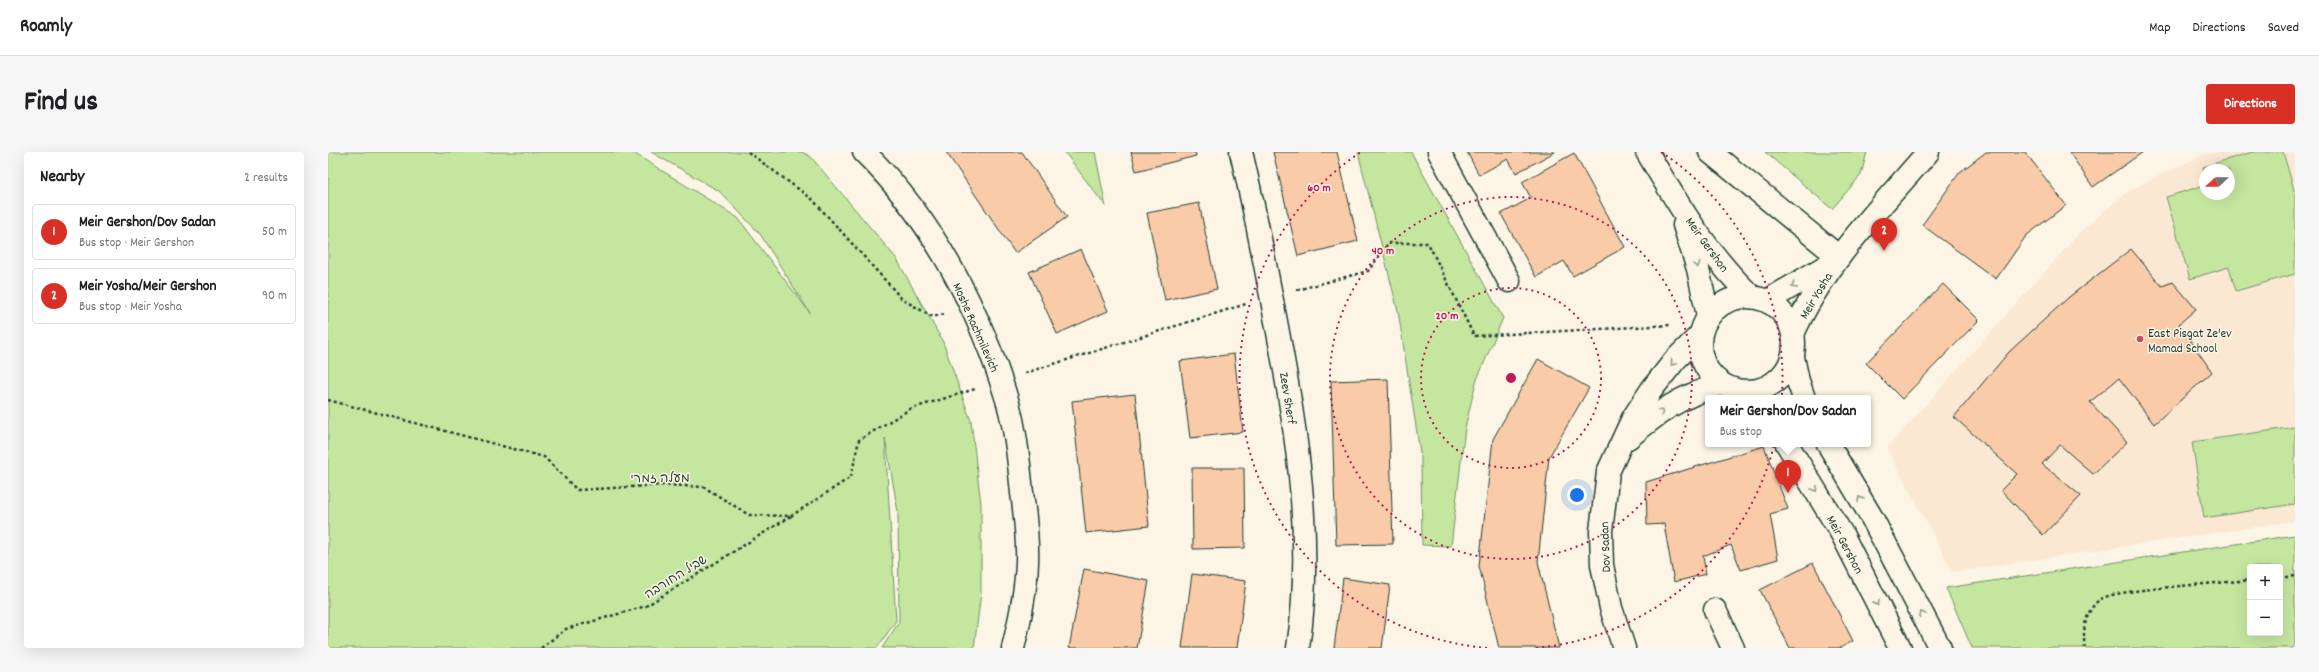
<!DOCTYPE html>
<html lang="en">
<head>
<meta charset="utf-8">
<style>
  body { margin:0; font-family:Dekko,"Playpen Sans Hebrew",sans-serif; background:#f6f6f6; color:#202124 }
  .controls { position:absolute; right:12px; bottom:12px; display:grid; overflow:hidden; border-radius:4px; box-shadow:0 4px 16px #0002 }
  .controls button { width:36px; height:36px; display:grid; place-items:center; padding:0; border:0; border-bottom:1px solid #e0e0e0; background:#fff; color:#202124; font:20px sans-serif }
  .compass { position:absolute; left:1871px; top:12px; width:36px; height:36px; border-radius:50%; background:#fff; box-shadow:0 4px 16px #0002; rotate:249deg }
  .you { position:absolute; left:1249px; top:343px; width:14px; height:14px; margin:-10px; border:3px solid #fff; border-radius:50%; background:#1a73e8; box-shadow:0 0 0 6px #1a73e833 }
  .badge { display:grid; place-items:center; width:26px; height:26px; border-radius:50%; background:#d93025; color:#fff; font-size:13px; font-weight:700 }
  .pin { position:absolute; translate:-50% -33px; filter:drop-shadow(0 1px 2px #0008) }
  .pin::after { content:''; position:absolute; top:21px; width:14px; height:12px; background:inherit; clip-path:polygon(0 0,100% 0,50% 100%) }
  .popup { position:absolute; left:1377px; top:243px; width:166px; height:52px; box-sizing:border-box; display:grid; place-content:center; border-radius:4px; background:#fff; filter:drop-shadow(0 1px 3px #0005); font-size:13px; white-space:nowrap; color:#757577 }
  .popup b { font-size:15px; color:#202124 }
  .popup::after { content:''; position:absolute; left:50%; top:100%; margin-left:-8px; border:8px solid transparent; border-top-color:#fff }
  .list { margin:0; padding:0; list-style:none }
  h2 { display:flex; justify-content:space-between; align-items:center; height:52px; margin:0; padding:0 16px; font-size:17px }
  h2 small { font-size:13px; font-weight:400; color:#757577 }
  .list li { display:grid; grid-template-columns:26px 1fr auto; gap:12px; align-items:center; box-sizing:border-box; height:56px; margin:0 8px 8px; padding:0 8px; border:1px solid #e0e0e0; border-radius:4px }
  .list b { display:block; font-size:15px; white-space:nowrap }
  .list p { margin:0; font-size:13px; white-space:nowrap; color:#757577 }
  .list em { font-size:13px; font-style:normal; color:#757577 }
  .map { position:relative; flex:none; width:1967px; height:496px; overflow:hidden; border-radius:4px }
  header { display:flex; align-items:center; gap:24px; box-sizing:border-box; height:56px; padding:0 20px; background:#fff; border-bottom:1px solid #e0e0e0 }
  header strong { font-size:19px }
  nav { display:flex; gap:22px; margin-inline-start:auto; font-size:14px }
  .intro { display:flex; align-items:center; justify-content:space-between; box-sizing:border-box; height:96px; padding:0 24px }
  h1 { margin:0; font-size:28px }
  .button { padding:10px 18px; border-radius:4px; background:#d93025; color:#fff; font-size:14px; font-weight:700 }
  main { display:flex; gap:24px; padding:0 24px }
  aside { flex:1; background:#fff; border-radius:4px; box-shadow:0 4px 16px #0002 }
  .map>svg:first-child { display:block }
  .built { fill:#fbe8d3; fill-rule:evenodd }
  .green { fill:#c4e69f; stroke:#72926a; fill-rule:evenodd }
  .building { fill:#facba9; stroke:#1f3d34 }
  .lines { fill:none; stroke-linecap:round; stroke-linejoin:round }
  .minor-casing { stroke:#1f3d34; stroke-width:25 }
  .path { stroke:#1f3d34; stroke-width:2.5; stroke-dasharray:3 3; stroke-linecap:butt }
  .minor { stroke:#fcf5e5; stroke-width:22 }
  .oneway { stroke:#8e998c }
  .ring { fill:none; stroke:#c2185b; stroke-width:2; stroke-dasharray:2 4 }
  .poi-dot { fill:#d1495b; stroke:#fcf5e5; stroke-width:1.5 }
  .labels { text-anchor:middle; stroke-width:3; stroke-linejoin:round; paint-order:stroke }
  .street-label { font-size:13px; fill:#1f3d34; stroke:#fcf5e5 }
  .poi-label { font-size:13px; fill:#1f3d34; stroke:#fcf5e5; text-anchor:start }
  .centre { fill:#c2185b; stroke:#fcf5e5; stroke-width:2 }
  .ring-label { font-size:12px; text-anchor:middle; font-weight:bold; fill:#c2185b; stroke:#fcf5e5; stroke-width:3; stroke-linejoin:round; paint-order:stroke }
</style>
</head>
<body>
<header>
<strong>Roamly</strong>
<nav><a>Map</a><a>Directions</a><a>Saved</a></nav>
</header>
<div class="intro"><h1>Find us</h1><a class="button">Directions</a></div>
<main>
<aside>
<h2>Nearby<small>2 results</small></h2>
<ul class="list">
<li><span class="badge">1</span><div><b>Meir Gershon/Dov Sadan</b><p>Bus stop · Meir Gershon</p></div><em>50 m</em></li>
<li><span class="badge">2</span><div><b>Meir Yosha/Meir Gershon</b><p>Bus stop · Meir Yosha</p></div><em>90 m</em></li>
</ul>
</aside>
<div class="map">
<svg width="1967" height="496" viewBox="0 0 1967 496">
  <rect width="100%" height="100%" fill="#fcf5e5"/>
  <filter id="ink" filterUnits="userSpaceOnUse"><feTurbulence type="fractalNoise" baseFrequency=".025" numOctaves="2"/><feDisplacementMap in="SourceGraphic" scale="8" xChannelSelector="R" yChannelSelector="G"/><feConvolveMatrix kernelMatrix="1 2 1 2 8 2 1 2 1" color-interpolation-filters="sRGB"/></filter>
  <g filter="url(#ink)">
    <path class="built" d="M1885 0H1967V369L1625 420 1559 296 1754 78 1800 39 1872 4ZM1877 18H1901V42H1877Z"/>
    <g class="green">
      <polygon points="0,0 304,0 410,66 482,161 432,82 391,39 323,0 474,0 483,5 568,106 615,190 643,269 653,352 653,441 646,496 554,496 571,470 570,360 557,286 568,469 549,496 0,496"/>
      <polygon points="737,0 767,0 778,55 738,2"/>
      <polygon points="1030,0 1083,0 1175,166 1148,230 1137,276 1123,394 1094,393 1093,307 1070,159"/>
      <polygon points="1437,0 1539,0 1533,23 1504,57"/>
      <polygon points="1924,0 1955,0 1967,41 1967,122 1908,139 1901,115 1862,127 1838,45 1877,33 1877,42 1901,42 1901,18 1877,18 1877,22 1875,15"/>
      <polygon points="1967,275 1967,352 1876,366 1864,290"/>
      <path d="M1967 383V496H1644L1618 436ZM1922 415H1952V481H1922Z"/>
    </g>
    <g class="building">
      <polygon points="618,0 694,0 739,65 687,101"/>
      <polygon points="803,0 867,0 868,4 808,19"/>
      <polygon points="945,0 1009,0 1030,89 970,104"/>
      <polygon points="1139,0 1227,0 1188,21 1180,7 1151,23"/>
      <polygon points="1658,0 1697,0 1738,53 1698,84 1668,127 1594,73 1632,20"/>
      <polygon points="1741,0 1815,0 1765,35"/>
      <polygon points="1246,1 1297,95 1245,124 1236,109 1208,125 1173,62 1203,46 1194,30"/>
      <polygon points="871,51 889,137 837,148 819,61"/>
      <polygon points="753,97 780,159 729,182 701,120"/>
      <polygon points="1803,97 1834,134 1845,130 1868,157 1851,172 1884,220 1826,272 1791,226 1762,250 1799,290 1765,322 1732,293 1714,312 1753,344 1715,383 1673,338 1689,322 1626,265 1681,200 1741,145"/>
      <polygon points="1615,132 1651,168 1574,247 1538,211"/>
      <polygon points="906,202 915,280 862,286 852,209"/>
      <polygon points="1210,207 1261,236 1221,305 1210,410 1231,496 1171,496 1151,414 1165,287"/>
      <polygon points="1060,227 1065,392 1008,393 1003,229"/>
      <polygon points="807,242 821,374 758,381 744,249"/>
      <polygon points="1436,294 1460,357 1442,362 1450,407 1413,418 1403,393 1375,404 1378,422 1346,430 1336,372 1319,373 1318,330"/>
      <polygon points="864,316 916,316 917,396 865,397"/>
      <polygon points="1485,411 1525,489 1512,496 1462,496 1432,438"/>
      <polygon points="756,417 821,429 809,496 741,496"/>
      <polygon points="864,422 918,429 909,496 854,496"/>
      <polygon points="1015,426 1062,433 1054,496 1006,496"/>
    </g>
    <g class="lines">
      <defs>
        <g id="minor">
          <path d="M536 0C605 68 652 158 680 251 688 280 691 311 694 341 697 363 700 387 699 410 698 439 692 468 685 496"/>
          <path d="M913 0C927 58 938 116 949 175 969 280 986 389 970 496"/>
          <polyline points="1111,0 1181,129"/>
          <path d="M1319 0C1349 51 1380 103 1423 144"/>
          <polyline points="1382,0 1511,105"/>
          <polyline points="1356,73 1370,117 1380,164"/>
          <circle cx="1419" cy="192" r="47"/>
          <polyline points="1439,149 1500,113"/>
          <path d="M1465 182C1496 112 1551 57 1600 0"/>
          <polyline points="1465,205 1470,229 1476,246"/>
          <path d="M1300 286C1334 258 1351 245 1393 232"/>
          <polyline points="1459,292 1514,382 1572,496"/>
          <polyline points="1500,292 1544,366 1612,496"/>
          <polyline points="1387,458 1405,496"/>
          <polyline points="1296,496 1283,456 1274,413 1273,379 1280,320 1305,266 1324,237 1347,208 1372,183"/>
        </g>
      </defs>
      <use href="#minor" class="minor-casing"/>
      <g class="path">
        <polyline points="420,0 484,47 574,147 605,165 616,162"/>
        <polyline points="969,138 1040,119 1061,91 1100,91 1146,184 1343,173"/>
        <polyline points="697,221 918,152"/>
        <polyline points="0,248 216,305 249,338 337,333 376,335 421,363 463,364 523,325 531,288 582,257 647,237"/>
        <polyline points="1952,426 1967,424"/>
        <polyline points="213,496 238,477 318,454 463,364"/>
        <path d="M1757 496C1754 479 1757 460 1771 448 1783 437 1898 431 1922 428"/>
      </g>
      <use href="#minor" class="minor"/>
    </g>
    <defs><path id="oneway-chevron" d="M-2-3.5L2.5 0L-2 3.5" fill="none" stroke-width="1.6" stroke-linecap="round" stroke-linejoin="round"/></defs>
    <g class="oneway">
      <use href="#oneway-chevron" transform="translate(1369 113) rotate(73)"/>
      <use href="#oneway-chevron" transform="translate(1466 134) rotate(149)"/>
      <use href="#oneway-chevron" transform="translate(1345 211) rotate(131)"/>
      <use href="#oneway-chevron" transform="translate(1333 260) rotate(-36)"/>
      <use href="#oneway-chevron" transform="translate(1487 337) rotate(59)"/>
      <use href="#oneway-chevron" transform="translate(1532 347) rotate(-121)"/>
      <use href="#oneway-chevron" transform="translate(1549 451) rotate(63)"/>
      <use href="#oneway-chevron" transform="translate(1594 462) rotate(-118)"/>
    </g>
  </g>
  <g class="ring">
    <circle cx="1183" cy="226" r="90"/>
    <circle cx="1183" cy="226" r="181"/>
    <path d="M1159 496A271 271 0 0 1 1033 0M1333 0A271 271 0 0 1 1207 496"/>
  </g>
  <circle class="poi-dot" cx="1812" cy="187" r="4"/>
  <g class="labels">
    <g class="street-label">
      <text transform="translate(1380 92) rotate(54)" y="5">Meir Gershon</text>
      <text transform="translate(1487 143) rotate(-59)" y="5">Meir Yosha</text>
      <text transform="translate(649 175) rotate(66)" y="5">Moshe Rachmilevich</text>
      <text transform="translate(961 246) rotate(81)" y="5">Zeev Sherf</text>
      <text transform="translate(332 325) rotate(-1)" y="5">מעלה זמרי</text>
      <text transform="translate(1518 392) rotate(62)" y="5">Meir Gershon</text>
      <text transform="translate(1276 395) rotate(-92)" y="5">Dov Sadan</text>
      <text transform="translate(347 424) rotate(-32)" y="5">שביל החורבה</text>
    </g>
    <g class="poi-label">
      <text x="1820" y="185">East Pisgat Ze'ev<tspan x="1820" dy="15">Mamad School</tspan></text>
    </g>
  </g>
  <circle cx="1183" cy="226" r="6" class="centre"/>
  <g class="ring-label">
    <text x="991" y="39">60 m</text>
    <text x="1055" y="102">40 m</text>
    <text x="1119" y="167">20 m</text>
  </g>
</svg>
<div class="controls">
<button>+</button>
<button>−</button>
</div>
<svg class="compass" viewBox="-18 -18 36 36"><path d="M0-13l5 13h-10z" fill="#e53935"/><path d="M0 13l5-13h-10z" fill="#757577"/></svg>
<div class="you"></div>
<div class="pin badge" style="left:1460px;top:341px">1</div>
<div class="popup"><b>Meir Gershon/Dov Sadan</b>Bus stop</div>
<div class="pin badge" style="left:1556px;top:99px">2</div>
</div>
</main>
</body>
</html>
